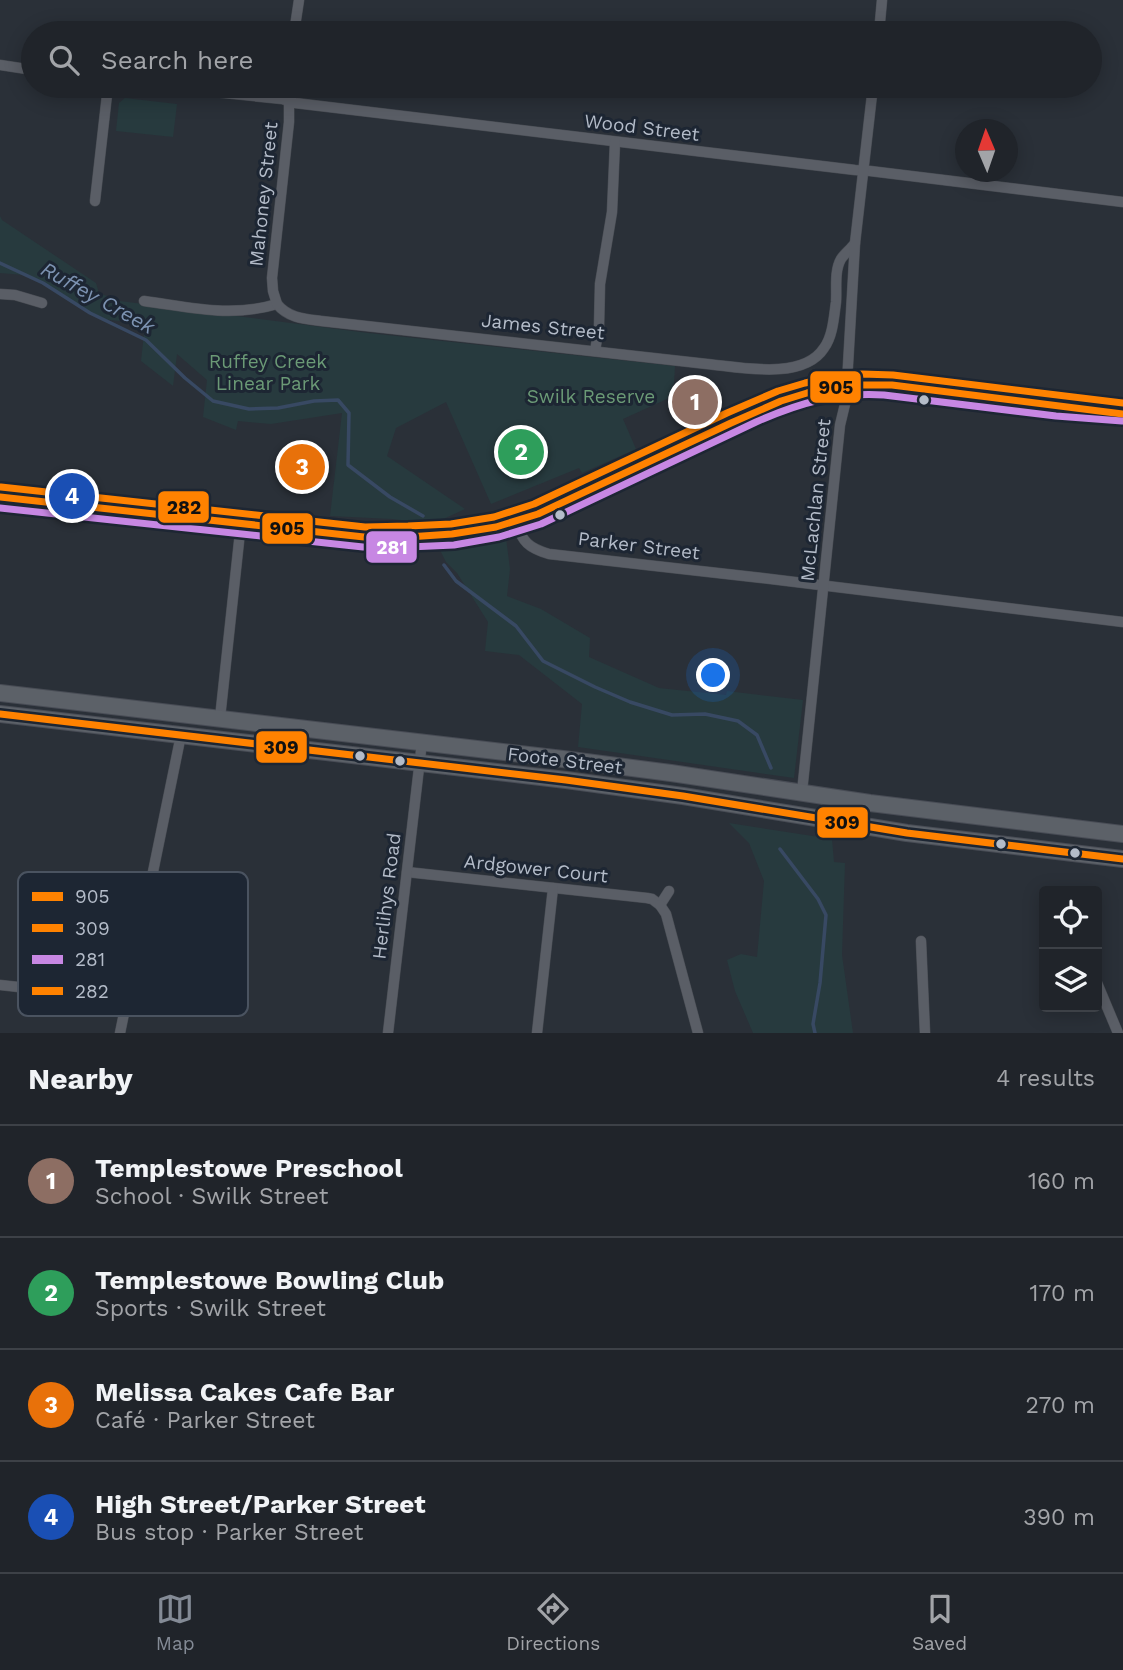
<!DOCTYPE html>
<html lang="en">
<head>
<meta charset="utf-8">
<style>
  body { margin:0; font-family:"Work Sans",sans-serif; background:#2d3036; color:#f1f3f6 }
  .controls { position:absolute; right:21px; bottom:21px; display:grid; overflow:hidden; border-radius:7px; box-shadow:0 4px 18px #0003 }
  .controls button { width:63px; height:63px; display:grid; place-items:center; padding:0; border:0; border-bottom:2px solid #3d4147; background:#20242a; color:#f1f3f6; font:35px sans-serif }
  .compass { position:absolute; left:955px; top:119px; width:63px; height:63px; border-radius:50%; background:#20242a; box-shadow:0 4px 18px #0003; rotate:358deg }
  .you { position:absolute; left:714px; top:676px; width:24px; height:24px; margin:-18px; border:5px solid #fff; border-radius:50%; background:#1a73e8; box-shadow:0 0 0 10px #1a73e833 }
  .badge { display:grid; place-items:center; width:46px; height:46px; border-radius:50%; background:#848b96; color:#fff; font-size:23px; font-weight:700 }
  .pin { position:absolute; translate:-50% -50%; border:4px solid #fff; box-shadow:0 2px 7px #0006 }
  .list { margin:0; padding:0; list-style:none }
  h2 { display:flex; justify-content:space-between; align-items:center; height:91px; margin:0; padding:0 28px; font-size:30px }
  h2 small { font-size:23px; font-weight:400; color:#a2a4a8 }
  .list li { display:grid; grid-template-columns:46px 1fr auto; gap:21px; align-items:center; box-sizing:border-box; height:112px; padding:0 28px; border-top:2px solid #3d4147 }
  .list b { display:block; font-size:26px; white-space:nowrap }
  .list p { margin:0; font-size:23px; white-space:nowrap; color:#a2a4a8 }
  .list em { font-size:23px; font-style:normal; color:#a2a4a8 }
  .icon { flex:none; width:38px; height:38px; fill:none; stroke:currentColor; stroke-width:2; stroke-linecap:round; stroke-linejoin:round }
  .map { position:relative; flex:none; width:1123px; height:1033px; overflow:hidden }
  .search { position:absolute; background:#20242a; box-shadow:0 4px 18px #0003; left:21px; right:21px; top:21px; height:77px; display:flex; align-items:center; gap:18px; box-sizing:border-box; padding:0 24px; border-radius:38px; color:#a2a4a8; font-size:26px }
  .sheet { height:539px; background:#20242a }
  nav { display:flex; justify-content:space-around; align-items:center; box-sizing:border-box; height:98px; border-top:2px solid #3d4147; background:#20242a; font-size:19px; color:#a2a4a8 }
  nav a { display:grid; justify-items:center; gap:4px }
  nav .on { color:#848b96 }
  .map>svg:first-child { display:block }
  .green { fill:#273a3e }
  .lines { fill:none; stroke-linecap:round; stroke-linejoin:round }
  .stream { stroke:#384963; stroke-width:3.5 }
  .street-casing { stroke:#484c53; stroke-width:11 }
  .secondary-casing { stroke:#484c53; stroke-width:16 }
  .primary-casing { stroke:#484c55; stroke-width:18 }
  .street { stroke:#5a5e66; stroke-width:10 }
  .secondary { stroke:#595d64; stroke-width:14 }
  .primary { stroke:#5c6168; stroke-width:16 }
  .bus-1-casing { stroke:#1d2633; stroke-width:12 }
  .bus-2-casing { stroke:#1d2633; stroke-width:12 }
  .bus-3-casing { stroke:#1d2633; stroke-width:12 }
  .bus-4-casing { stroke:#1d2633; stroke-width:12 }
  .bus-1 { stroke:#ff8200; stroke-width:7 }
  .bus-2 { stroke:#ff8200; stroke-width:7 }
  .bus-3 { stroke:#c787e3; stroke-width:7 }
  .bus-4 { stroke:#ff8200; stroke-width:7 }
  .bus-dot { fill:#b4bcc9; stroke:#1d2633; stroke-width:2.5 }
  .labels { text-anchor:middle; stroke-width:6; stroke-linejoin:round; paint-order:stroke }
  .street-label { font-size:19px; fill:#b4bcc9; stroke:#1d2633 }
  .park-label { font-size:19px; fill:#6b9a76; stroke:#1d2633 }
  .water-label { font-size:21px; font-style:italic; fill:#7c92b1; stroke:#1d2633 }
  .key { fill:#1d2633; stroke:#4a5360; stroke-width:2 }
  .key-label { font-size:19px; fill:#b4bcc9 }
  .line-badge { stroke:#1d2633; stroke-width:2.5 }
  .badge-label { font-size:19px; text-anchor:middle; font-weight:bold; fill:#fff }
  .pale-badge-label { font-size:19px; text-anchor:middle; font-weight:bold; fill:#111 }
</style>
</head>
<body>
<div class="map">
<svg width="1123" height="1033" viewBox="0 0 1123 1033">
  <rect width="100%" height="100%" fill="#2a3038"/>
  <g class="green">
    <polygon points="125,98 177,104 173,137 116,131 119,103"/>
    <polygon points="0,216 2,220 96,283 99,293 120,301 368,333 675,366 674,383 667,399 623,419 636,449 582,473 579,468 491,504 446,402 396,428 387,456 465,509 437,522 417,522 392,519 330,516 342,413 271,424 238,421 236,430 203,417 207,380 177,354 173,386 141,361 145,324 102,319 90,313 43,283 24,275 0,273"/>
    <polygon points="506,538 510,569 507,596 541,609 590,638 589,657 659,688 726,695 727,691 803,700 794,778 578,747 582,704 519,655 485,651 488,622 457,573 446,562 440,550"/>
    <polygon points="729,823 832,839 834,862 845,863 842,955 853,1033 753,1033 735,991 727,960 741,954 757,957 764,881 749,843"/>
  </g>
  <g class="lines">
    <g class="stream">
      <polyline points="0,263 43,283 90,313 146,340 185,378 213,401 249,409 278,408 314,401 338,400 349,413 348,465 390,497 423,516"/>
      <polyline points="444,565 456,581 516,626 543,661 595,687 630,702 672,715 705,714 738,721 757,735 771,768"/>
      <polyline points="780,849 818,899 826,915 820,983 813,1024 815,1033"/>
    </g>
    <defs>
      <g id="street">
        <polyline points="294,33 299,0"/>
        <polyline points="879,33 882,0"/>
        <polyline points="0,65 33,70"/>
        <polyline points="156,86 282,99 295,103 855,170 870,171 1123,202"/>
        <polyline points="95,201 108,86"/>
        <polyline points="0,294 15,295 42,303"/>
        <path d="M144 301C190 307 231 318 277 304 288 318 305 319 321 321L707 364C739 367 803 381 824 348 833 336 834 316 836 302 837 289 834 271 841 259 845 253 851 249 855 243"/>
        <polyline points="277,304 273,291 272,278 289,122 289,86"/>
        <polyline points="595,351 599,327 600,284 612,212 615,142"/>
        <path d="M516 522C522 542 529 548 549 554L762 578 1123 622"/>
        <polyline points="220,718 241,523"/>
        <polyline points="802,792 840,425 846,400 855,243 873,86"/>
        <polyline points="407,872 647,898 652,899 660,905 669,891"/>
        <polyline points="660,905 666,914 698,1033"/>
        <polyline points="921,941 925,1033"/>
        <polyline points="1097,983 1118,1033"/>
        <polyline points="0,985 128,999"/>
        <polyline points="120,1033 181,735"/>
        <polyline points="388,1033 422,742"/>
        <polyline points="537,1033 553,888"/>
      </g>
      <path id="secondary" d="M0 497 364 537C423 538 483 536 538 514 591 489 644 464 697 439 745 416 794 388 847 384 881 381 914 388 948 392 1006 399 1064 408 1123 411"/>
      <g id="primary">
        <polyline points="0,693 563,759 671,773 870,803 1123,834"/>
        <polyline points="0,714 566,780 683,796 907,833 1123,859"/>
      </g>
    </defs>
    <use href="#street" class="street-casing"/>
    <use href="#secondary" class="secondary-casing"/>
    <use href="#primary" class="primary-casing"/>
    <use href="#street" class="street"/>
    <use href="#secondary" class="secondary"/>
    <use href="#primary" class="primary"/>
    <defs>
      <polyline id="bus-1" points="0,497 364,537 408,537 452,534 496,527 538,514 731,423 781,401 807,393 834,387 862,385 892,385 1123,414"/>
      <polyline id="bus-2" points="0,714 566,780 683,796 907,833 1123,859"/>
      <path id="bus-3" d="M0 508 363 547H409L454 545 499 537 541 524 756 422C799 403 836 392 884 395L1056 416 1122 421"/>
      <polyline id="bus-4" points="1,487 365,527 408,526 451,524 494,517 534,504 727,413 778,391 805,383 832,377 862,374 893,375 1123,403"/>
    </defs>
    <use href="#bus-1" class="bus-1-casing"/>
    <use href="#bus-2" class="bus-2-casing"/>
    <use href="#bus-3" class="bus-3-casing"/>
    <use href="#bus-4" class="bus-4-casing"/>
    <use href="#bus-1" class="bus-1"/>
    <use href="#bus-2" class="bus-2"/>
    <use href="#bus-3" class="bus-3"/>
    <use href="#bus-4" class="bus-4"/>
  </g>
  <g class="bus-dot">
    <circle cx="924" cy="400" r="6"/>
    <circle cx="560" cy="515" r="6"/>
    <circle cx="360" cy="756" r="6"/>
    <circle cx="400" cy="761" r="6"/>
    <circle cx="1001" cy="844" r="6"/>
    <circle cx="1075" cy="853" r="6"/>
  </g>
  <g class="labels">
    <g class="street-label">
      <text transform="translate(642 127) rotate(7)" y="7">Wood Street</text>
      <text transform="translate(263 194) rotate(-84)" y="7">Mahoney Street</text>
      <text transform="translate(543 326) rotate(6)" y="7">James Street</text>
      <text transform="translate(815 500) rotate(-84)" y="7">McLachlan Street</text>
      <text transform="translate(639 545) rotate(7)" y="7">Parker Street</text>
      <text transform="translate(565 760) rotate(7)" y="7">Foote Street</text>
      <text transform="translate(536 868) rotate(6)" y="7">Ardgower Court</text>
      <text transform="translate(386 896) rotate(-83)" y="7">Herlihys Road</text>
    </g>
    <g class="park-label">
      <text x="268" y="368">Ruffey Creek<tspan x="268" dy="22">Linear Park</tspan></text>
      <text x="591" y="403">Swilk Reserve</text>
    </g>
    <g class="water-label">
      <text transform="translate(98 298) rotate(29)" y="7">Ruffey Creek</text>
    </g>
  </g>
  <rect x="18" y="872" width="230" height="144" rx="10" class="key"/>
  <rect x="32" y="892" width="31" height="9" fill="#ff8200"/>
  <rect x="32" y="924" width="31" height="8" fill="#ff8200"/>
  <rect x="32" y="955" width="31" height="9" fill="#c787e3"/>
  <rect x="32" y="987" width="31" height="8" fill="#ff8200"/>
  <g class="key-label">
    <text x="75" y="903">905</text>
    <text x="75" y="935">309</text>
    <text x="75" y="966">281</text>
    <text x="75" y="998">282</text>
  </g>
  <g class="line-badge">
    <rect x="809" y="370" width="53" height="34" rx="7" fill="#ff8200"/>
    <rect x="157" y="490" width="53" height="34" rx="7" fill="#ff8200"/>
    <rect x="261" y="512" width="53" height="33" rx="7" fill="#ff8200"/>
    <rect x="365" y="530" width="53" height="34" rx="7" fill="#c787e3"/>
    <rect x="255" y="730" width="53" height="34" rx="7" fill="#ff8200"/>
    <rect x="816" y="806" width="53" height="33" rx="7" fill="#ff8200"/>
  </g>
  <g class="badge-label">
    <text x="392" y="554">281</text>
  </g>
  <g class="pale-badge-label">
    <text x="836" y="394">905</text>
    <text x="184" y="514">282</text>
    <text x="287" y="535">905</text>
    <text x="281" y="754">309</text>
    <text x="842" y="829">309</text>
  </g>
</svg>
<div class="controls">
<button><svg class="icon" aria-label="locate" viewBox="0 0 24 24"><circle cx="12" cy="12" r="6"/><path d="M12 2v4M12 18v4M2 12h4M18 12h4"/></svg></button>
<button><svg class="icon" aria-label="layers" viewBox="0 0 24 24"><path d="M12 4l9 5-9 5-9-5zM3 14l9 5 9-5"/></svg></button>
</div>
<svg class="compass" viewBox="-18 -18 36 36"><path d="M0-13l5 13h-10z" fill="#e53935"/><path d="M0 13l5-13h-10z" fill="#a2a4a8"/></svg>
<div class="you"></div>
<div class="pin badge" style="left:695px;top:402px;background:#8d6e63">1</div>
<div class="pin badge" style="left:521px;top:452px;background:#2e9e5b">2</div>
<div class="pin badge" style="left:302px;top:467px;background:#e8710a">3</div>
<div class="pin badge" style="left:72px;top:496px;background:#1a4fb4">4</div>
<div class="search"><svg class="icon" aria-label="search" viewBox="0 0 24 24"><circle cx="10" cy="10" r="6"/><path d="M15 15l6 6"/></svg>Search here</div>
</div>
<section class="sheet">
<h2>Nearby<small>4 results</small></h2>
<ul class="list">
<li><span class="badge" style="background:#8d6e63">1</span><div><b>Templestowe Preschool</b><p>School · Swilk Street</p></div><em>160 m</em></li>
<li><span class="badge" style="background:#2e9e5b">2</span><div><b>Templestowe Bowling Club</b><p>Sports · Swilk Street</p></div><em>170 m</em></li>
<li><span class="badge" style="background:#e8710a">3</span><div><b>Melissa Cakes Cafe Bar</b><p>Café · Parker Street</p></div><em>270 m</em></li>
<li><span class="badge" style="background:#1a4fb4">4</span><div><b>High Street/Parker Street</b><p>Bus stop · Parker Street</p></div><em>390 m</em></li>
</ul>
</section>
<nav>
<a class="on"><svg class="icon" aria-label="map" viewBox="0 0 24 24"><path d="M3 6l6-2 6 2 6-2v14l-6 2-6-2-6 2zM9 4v14M15 6v14"/></svg>Map</a>
<a><svg class="icon" aria-label="directions" viewBox="0 0 24 24"><path d="M12 3l9 9-9 9-9-9zM9 14v-3h6M13 9l2 2-2 2"/></svg>Directions</a>
<a><svg class="icon" aria-label="saved" viewBox="0 0 24 24"><path d="M7 4h10v16l-5-4-5 4z"/></svg>Saved</a>
</nav>
</body>
</html>
